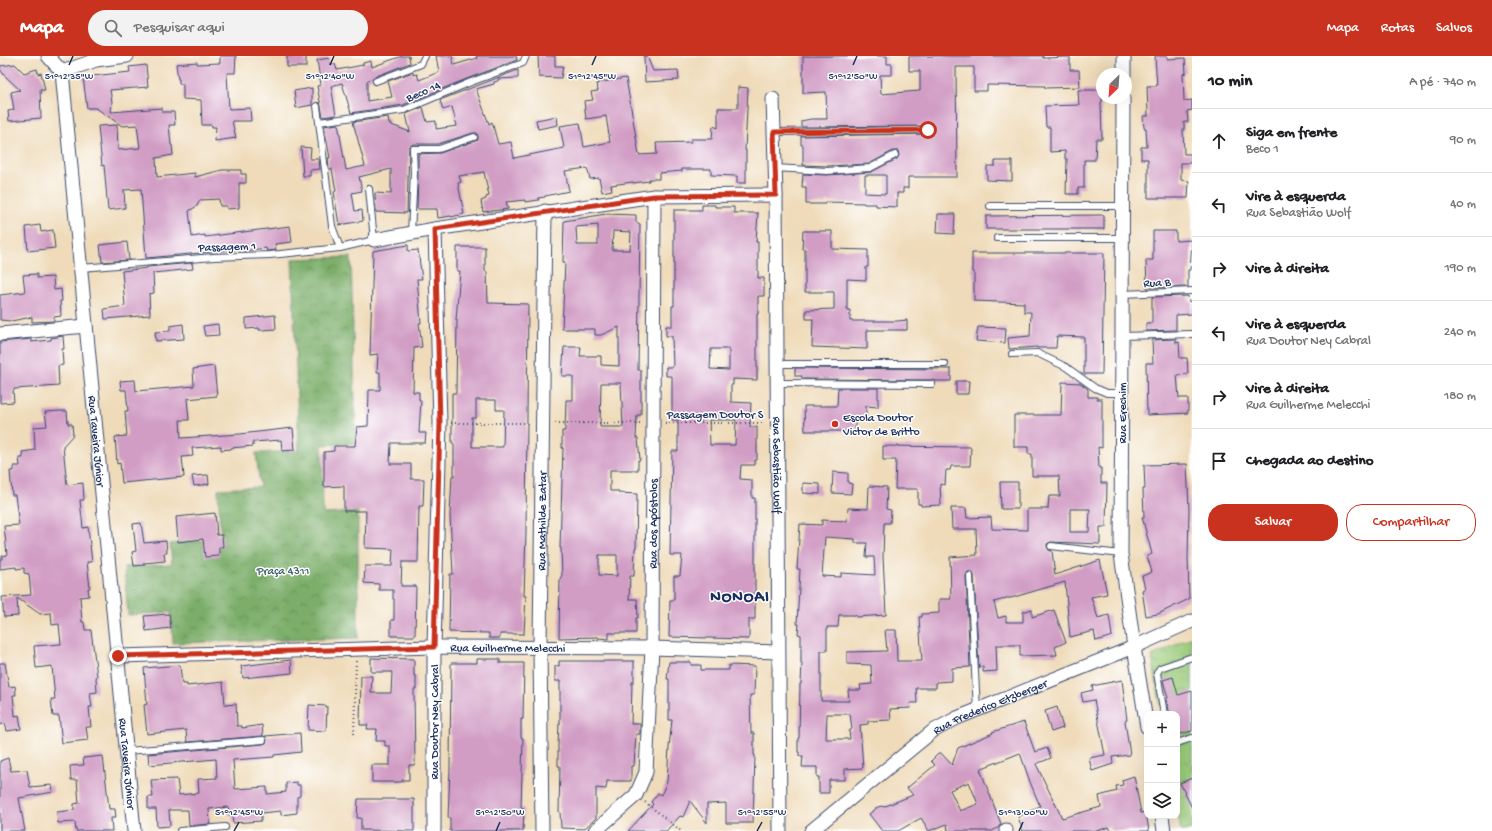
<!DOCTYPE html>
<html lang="pt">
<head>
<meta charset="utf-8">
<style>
  body { margin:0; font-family:"Gochi Hand",sans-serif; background:#f2f2f2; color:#202124 }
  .controls { position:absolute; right:12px; bottom:12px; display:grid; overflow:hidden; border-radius:8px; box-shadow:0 4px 16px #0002 }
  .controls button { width:36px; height:36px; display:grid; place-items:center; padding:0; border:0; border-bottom:1px solid #e0e0e0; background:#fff; color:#202124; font:20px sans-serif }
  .compass { position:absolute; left:1096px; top:12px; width:36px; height:36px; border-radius:50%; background:#fff; box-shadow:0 4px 16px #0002; rotate:205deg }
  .stop { position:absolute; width:12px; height:12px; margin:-9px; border:3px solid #c8321e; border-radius:50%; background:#fff }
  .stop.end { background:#c8321e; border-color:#fff; box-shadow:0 1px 4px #0008 }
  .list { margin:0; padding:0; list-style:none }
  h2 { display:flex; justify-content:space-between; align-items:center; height:52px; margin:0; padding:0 16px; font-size:17px }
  h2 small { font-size:13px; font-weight:400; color:#757577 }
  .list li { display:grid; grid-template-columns:26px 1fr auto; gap:12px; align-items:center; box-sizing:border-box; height:64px; padding:0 16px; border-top:1px solid #e0e0e0 }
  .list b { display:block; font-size:15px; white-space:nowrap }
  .list p { margin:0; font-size:13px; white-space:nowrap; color:#757577 }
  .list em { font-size:13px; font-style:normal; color:#757577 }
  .actions { display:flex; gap:8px; padding:12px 16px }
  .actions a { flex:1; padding:9px 0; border:1px solid #c8321e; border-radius:16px; text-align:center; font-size:14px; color:#c8321e }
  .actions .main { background:#c8321e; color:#fff }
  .icon { flex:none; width:22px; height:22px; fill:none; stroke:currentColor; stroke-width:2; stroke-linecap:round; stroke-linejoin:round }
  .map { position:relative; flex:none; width:1192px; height:775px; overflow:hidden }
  header { display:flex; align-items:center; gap:24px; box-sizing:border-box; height:56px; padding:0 20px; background:#c8321e; color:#fff }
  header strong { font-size:19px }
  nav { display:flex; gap:22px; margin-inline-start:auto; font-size:14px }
  .search { width:280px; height:36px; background:#f2f2f2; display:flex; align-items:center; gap:10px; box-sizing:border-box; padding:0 14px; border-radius:22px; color:#757577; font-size:15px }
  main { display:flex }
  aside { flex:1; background:#fff }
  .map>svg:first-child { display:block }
  .forest { fill:url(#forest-crowns); stroke:#4b6e64 }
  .park { fill:url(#park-crowns); stroke:#5a7c6c }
  .building { fill:#d19dc5; fill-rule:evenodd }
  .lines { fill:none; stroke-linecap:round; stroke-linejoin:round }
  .lane-casing { stroke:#3b496c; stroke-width:8 }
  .street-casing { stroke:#3b496c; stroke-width:15 }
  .path { stroke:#3b496c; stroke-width:2; stroke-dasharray:1 3; stroke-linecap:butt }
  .lane { stroke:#fff; stroke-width:6 }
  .street { stroke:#fff; stroke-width:13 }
  .route { stroke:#c8321e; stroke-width:5 }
  .ticks { fill:none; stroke:#1b2f5e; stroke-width:1.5 }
  .poi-dot { fill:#c8321e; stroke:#fff; stroke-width:1.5 }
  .labels { text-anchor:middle; stroke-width:3; stroke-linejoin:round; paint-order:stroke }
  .street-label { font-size:12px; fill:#1b2f5e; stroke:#fff }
  .poi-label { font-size:12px; fill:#1b2f5e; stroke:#fff; text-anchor:start }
  .park-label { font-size:12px; fill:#415e66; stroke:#fff }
  .district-label { font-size:16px; font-weight:bold; letter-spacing:1px; fill:#1b2f5e; stroke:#fff }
  .ticks-label { font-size:10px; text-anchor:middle; fill:#1b2f5e; stroke:#fff; stroke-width:3; stroke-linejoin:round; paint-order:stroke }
</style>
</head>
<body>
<header>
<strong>Mapa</strong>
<div class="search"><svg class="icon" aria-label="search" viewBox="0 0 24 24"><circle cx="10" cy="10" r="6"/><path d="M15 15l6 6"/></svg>Pesquisar aqui</div>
<nav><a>Mapa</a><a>Rotas</a><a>Salvos</a></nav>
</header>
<main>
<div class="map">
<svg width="1192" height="775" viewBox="0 0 1192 775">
  <defs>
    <pattern id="forest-crowns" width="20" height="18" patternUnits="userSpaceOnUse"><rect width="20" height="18" fill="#7bae69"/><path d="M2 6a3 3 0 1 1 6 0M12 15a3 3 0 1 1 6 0" fill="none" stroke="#648e5a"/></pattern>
    <pattern id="park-crowns" width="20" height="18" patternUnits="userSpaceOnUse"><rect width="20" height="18" fill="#9aca79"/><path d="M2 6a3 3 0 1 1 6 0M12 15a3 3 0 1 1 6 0" fill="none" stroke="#7da466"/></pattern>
  </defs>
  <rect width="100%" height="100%" fill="#fff"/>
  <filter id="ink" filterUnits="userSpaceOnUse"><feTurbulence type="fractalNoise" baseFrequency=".025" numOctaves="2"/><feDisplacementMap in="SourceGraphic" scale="8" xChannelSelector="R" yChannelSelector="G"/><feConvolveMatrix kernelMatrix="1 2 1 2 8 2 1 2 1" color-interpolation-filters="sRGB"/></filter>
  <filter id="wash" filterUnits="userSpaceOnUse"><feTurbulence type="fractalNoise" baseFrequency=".012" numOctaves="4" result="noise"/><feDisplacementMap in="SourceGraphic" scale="16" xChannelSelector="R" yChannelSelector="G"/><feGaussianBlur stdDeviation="0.9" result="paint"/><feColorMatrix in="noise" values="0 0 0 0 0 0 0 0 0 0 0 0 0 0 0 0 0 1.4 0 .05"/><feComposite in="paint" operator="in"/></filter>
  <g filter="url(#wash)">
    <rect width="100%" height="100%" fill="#efdbba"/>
    <polygon class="forest" points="351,201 356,387 322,389 323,458 358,456 358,582 173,587 171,556 128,559 124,511 172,508 170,488 221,483 218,433 260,431 256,397 299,395 292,203"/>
    <polygon class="park" points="1192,581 1192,772 1185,775 1181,775 1177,750 1177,658 1162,658 1152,600"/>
    <g id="blocks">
      <g class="building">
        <polygon points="220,0 236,0 235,17 227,17 229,53 250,52 251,65 232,65 236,82 215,85 216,71 212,71 212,69 202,69 201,44 183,43 183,28 179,28 179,23 178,23 176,8 197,6 197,8 220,7"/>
        <rect x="287" y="0" width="19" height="11"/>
        <polygon points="402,0 409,0 410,7 374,21 367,25 367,45 392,41 388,25 413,16 413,19 417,18 419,24 439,16 436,0 452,0 454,9 477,2 476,0 516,0 517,4 469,22 403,49 351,57 342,27 331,30 336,59 323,61 317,30 321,29 317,4 329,2 330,8 335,8 337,14 363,9 363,7 371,5 372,11"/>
        <polygon points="538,0 555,0 555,10 563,10 561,22 539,21"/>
        <polygon points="644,0 647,0 653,15 678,14 679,24 645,26"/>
        <path d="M803 0H887V8H892V19H880L881 38 920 35V15H909V0H1043V2L1070 1V14H1079L1080 31 1045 32V30L987 29V35H974V11H956L957 121H908V132H903V137H897V151L876 150V148H864V147L825 146V148H806V131H802L803 118 827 119 871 116 897 103 899 99 898 95H893L869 108 827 110 803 109V89H801V80L928 78 932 77V74L931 70H928L801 71V65L811 63H827L826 36 803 37ZM865 119H886V138L865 137Z"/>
        <polygon points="1155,0 1167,0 1167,3 1185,2 1186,17 1183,18 1184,45 1192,44 1192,54 1187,55 1188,66 1184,66 1184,73 1183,73 1184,98 1191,98 1191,107 1181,107 1181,124 1189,125 1188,142 1148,142 1148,103 1141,103 1141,91 1147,91 1146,72 1144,72 1143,60 1148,60 1148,58 1147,30 1157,30"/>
        <polygon points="15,8 24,17 37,13 38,18 41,17 45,34 40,34 41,62 9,65 8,55 14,54 11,36 20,34 4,19 0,13 0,10"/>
        <polygon points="146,9 148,31 110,34 112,46 111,56 162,52 162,56 174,56 175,69 169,69 171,89 172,89 173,99 156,102 157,121 195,117 195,121 222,114 241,114 241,118 246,118 246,127 239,127 239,152 227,153 227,150 220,150 219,143 200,144 197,150 189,155 192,181 205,179 205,181 290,170 292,186 275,188 276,194 267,195 266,192 244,195 243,193 146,202 141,133 124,134 125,152 108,154 104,109 102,110 98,70 117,69 118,94 140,92 137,69 122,70 96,52 87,52 83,21 130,16 129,11"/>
        <polygon points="518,14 518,22 498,23 498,25 494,26 494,28 476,33 489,68 492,66 498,88 511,86 514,102 564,92 560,70 580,67 584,91 610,86 606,60 586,63 584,45 593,44 591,36 598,35 597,27 626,22 639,99 657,98 656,87 691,86 691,83 712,83 713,70 718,72 718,52 738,52 738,31 748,32 745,94 746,94 746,127 737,127 737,120 711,119 711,113 682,113 682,115 659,117 659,123 649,123 649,125 633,127 633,126 611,129 612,134 602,136 599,122 590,123 587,112 565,115 569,135 545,140 545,141 538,142 539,144 525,146 525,144 506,146 508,153 483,156 481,145 486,143 486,141 489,140 484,116 459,120 461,126 458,127 464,158 451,161 451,160 438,162 437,153 417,153 418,117 418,98 440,97 475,85 478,84 478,80 477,77 473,77 438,88 413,88 409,91 407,157 376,156 375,137 391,138 391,113 359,121 362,135 352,137 355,155 362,154 363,165 339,169 334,136 336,135 332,113 329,113 328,102 330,102 324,70 338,68 346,114 365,110 353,66 388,61 389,68 410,76 406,58 423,51 427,66 436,65 436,73 457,70 452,51 443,54 440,44"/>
        <polygon points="312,32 312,49 296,52 294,35"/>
        <polygon points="1078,34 1102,34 1102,46 1101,46 1102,83 1096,83 1095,104 1084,104 1084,132 1078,132 1078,138 1066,138 1067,103 1065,103 1065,95 1050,96 1050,71 1046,71 1045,50 1079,49"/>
        <polygon points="557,60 558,69 538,73 536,64"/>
        <polygon points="301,91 311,92 310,103 319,103 320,113 310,114 310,120 303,120"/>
        <polygon points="995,105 1012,105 1012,125 987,124 987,110 995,110"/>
        <path d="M702 149H715V151H734V157H758L756 186H758V222H764V240H758V258H757V324L733 323V329H731V346L751 347 750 371H757V404H755V409H741L740 423 752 424V442H755V563H749V583L669 581 670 544H674V520H680L682 499H670L672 395H678V364H672V320H666V311H673L672 280H666V270H672V250H674V154H702ZM711 293H729V314L710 313ZM709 364H736L735 389H710Z"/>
        <path d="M606 158 636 159V166L640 168 638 314H641V359H637L636 382H638L640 404H638V414H610V435H619L618 437 637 438 636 492H635L634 520H630L629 543H637L638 562H636V577H609V583L598 582V581L559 582 560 523 562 519 561 492H560L563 392H562V375H565L566 344H573V320H562L564 291H581L580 300H601V309L619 310V271L601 279H595V273H562L565 206H563L564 165ZM598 169V189H577L576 171ZM613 175 631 176 630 194H612ZM601 327H621L623 371H600ZM599 499H617V520L599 519Z"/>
        <polygon points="938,158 955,158 954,178 937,177"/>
        <polygon points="1104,159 1104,173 986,173 986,160"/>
        <polygon points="40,169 41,176 53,174 55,192 28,195 26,171"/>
        <polygon points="803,175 832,175 832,193 868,194 868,211 866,211 866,224 847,223 847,254 850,254 850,265 897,265 907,264 907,274 867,274 867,293 812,291 813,263 806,263 806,254 834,253 834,236 805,236 805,193 802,193"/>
        <polygon points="1153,175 1176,175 1176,185 1192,184 1190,214 1188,214 1188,231 1147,232 1146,204 1153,204"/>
        <polygon points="127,186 129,204 102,206 100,189"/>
        <polygon points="408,189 408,195 418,194 422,223 417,223 421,267 419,267 422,291 414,292 413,336 419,336 419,344 421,344 419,377 426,377 425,387 391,387 390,408 411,408 411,423 424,423 423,450 419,450 418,506 402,506 401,530 416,530 415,580 391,580 391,564 394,564 394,543 393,543 393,534 379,534 379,528 364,527 365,510 392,510 393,493 365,492 366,455 344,455 344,430 324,431 324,396 334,395 334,390 355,390 357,371 368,370 369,334 380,334 380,316 377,316 378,298 370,299 373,195"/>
        <path d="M457 191H485V215L487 216 488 247 528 248 526 476 524 540H526L524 578H500V582H489V577L449 576 450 518H453L450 459 452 420H454V388L452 387V337H456L457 264H456L460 215H457ZM476 344H496V354H504L503 391H472V362H476Z"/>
        <polygon points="972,197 1104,197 1102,318 1084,318 1084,281 1057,280 1056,292 1037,292 1037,291 1009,293 1008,282 1030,280 1031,256 1024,256 1024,247 974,245 974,216 972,216"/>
        <polygon points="192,207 193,213 153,217 154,237 149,238 150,259 105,263 104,253 125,250 122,215 147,212 147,211"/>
        <polygon points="37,218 37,222 53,221 54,234 61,233 62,245 60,245 61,260 54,261 54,265 32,266 32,261 11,265 0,264 0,239 25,236 23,219"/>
        <polygon points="1188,240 1189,246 1191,245 1192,247 1192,258 1176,259 1176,274 1146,275 1146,267 1152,267 1152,241"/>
        <polygon points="275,259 276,273 262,274 259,274 259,272 246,273 246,262"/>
        <polygon points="183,268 184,283 156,285 155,276 170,275 170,270"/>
        <polygon points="218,268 219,279 205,280 203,270"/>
        <polygon points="978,271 1006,272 1005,287 976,285"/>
        <polygon points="63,280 64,293 62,293 63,309 58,310 59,330 14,333 14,335 13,335 14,346 0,347 0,286 31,283 31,286 51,284 51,282"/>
        <polygon points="1176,283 1176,287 1179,286 1180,302 1187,302 1188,318 1177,319 1179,342 1188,342 1188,357 1147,359 1146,307 1153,307 1152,284"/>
        <polygon points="214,310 217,340 187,343 189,364 180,364 181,382 240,378 293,372 295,394 282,395 281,384 253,386 253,390 231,392 231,393 221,394 221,390 192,392 193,400 182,401 184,421 122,427 120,407 117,408 115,381 127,380 125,355 128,355 126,334 121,334 120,325 135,324 136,335 194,330 193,313"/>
        <polygon points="795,312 951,313 951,325 936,325 932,324 802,323 802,320 795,320"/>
        <polygon points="956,325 969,325 968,338 956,338"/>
        <path d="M1062 326 1080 327 1088 333V341H1097V343H1102V392L1098 391 1099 412H1101V427H1107L1106 471H1100V488L1051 486 1047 488V491L1049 494 1052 495 1055 519 1100 504 1107 538 1091 541 1098 562 1109 559 1112 580 1096 585 1094 575 1070 581 1065 526 1011 542H1005V543L994 546 998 562 1006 560V566H1023V556L1032 553V561L1054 554 1066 586 1055 591 1057 599 1020 600V589H996L997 615 983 616V611H979L974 520 972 516H968L966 520 970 611 952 612V625L936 626V632H916L917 647H910L911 652 890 653 891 664 868 665V668L860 669 863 712 845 713V724H829V737H819V721H817V711H802L803 700H799V696H798V682H799L800 628H801L802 607H801V579L798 578 799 568H797L800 513H797L800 468 822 469V464L847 465 848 452 868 453 869 430 887 431 886 453 891 454 890 467H884L883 501 886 559 856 561V559H839L838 571H827V595H821V645H849L848 634H861L860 629 872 628 871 609 847 608V596L887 595 885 574H896L897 605H922L919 561H922V558L939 557V543H951L950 501 977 499 976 473H952L951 452H966L967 462 991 461 992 473 1027 474V453H1048L1049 440H1060L1059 420H1032V398H1028V391H1014V359H1061ZM1070 453H1090L1089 476H1070ZM825 481 855 483V487H867L866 501H874L875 519 841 517V521L822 520ZM827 658H850L852 673 849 675 850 683H826Z"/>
        <polygon points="838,332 878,332 878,351 866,350 866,362 864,362 864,365 855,365 855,375 805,375 804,350 837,350"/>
        <polygon points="61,355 67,355 68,368 72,368 73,379 63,390 67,429 83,427 84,444 80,444 83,472 88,471 92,506 87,506 90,532 88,532 89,540 80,541 82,566 84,566 85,574 91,574 97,620 96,622 97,636 90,637 92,651 89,651 91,671 86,671 88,684 62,687 59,660 53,660 51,643 55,643 52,610 36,612 34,590 61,588 59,568 52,569 51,557 40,558 17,542 18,560 4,561 2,541 31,539 29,518 24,517 24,512 16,513 16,511 0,513 0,503 2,503 2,500 7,499 4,470 19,469 15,439 12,439 10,415 14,415 14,410 20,410 19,402 23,402 22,396 35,394 34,371 47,370 45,356"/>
        <polygon points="883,390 971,391 970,410 951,410 950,414 946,414 945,429 940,428 941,449 921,450 921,448 918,448 918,433 895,433 896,404 883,404"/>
        <polygon points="1187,408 1189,454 1188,501 1189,543 1158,558 1146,560 1142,534 1145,533 1142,520 1152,516 1147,500 1152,498 1142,461 1144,461 1143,433 1145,433 1144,409"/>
        <polygon points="833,416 848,417 848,427 852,428 851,438 832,437"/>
        <polygon points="208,419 209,428 194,430 192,420"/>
        <polygon points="1000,426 1018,426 1018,453 1001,453"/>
        <polygon points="803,427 820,428 820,438 803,437"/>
        <polygon points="215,457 217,479 222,479 223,491 219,491 219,500 205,501 203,483 178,486 176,461"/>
        <polygon points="141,467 144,487 166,485 167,497 164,497 165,505 144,507 144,509 134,510 132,496 136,495 133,468"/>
        <polygon points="169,558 171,572 146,575 144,560"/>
        <polygon points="371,602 414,603 414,620 416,620 416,633 414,633 414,637 415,707 414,709 409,709 409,724 402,724 402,726 372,726 372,709 390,709 390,690 385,690 385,685 376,685 377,673 367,673 368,669 360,669 361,620 372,620 371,637 391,637 392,616 371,616"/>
        <polygon points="477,603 500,603 500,607 524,607 523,663 521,663 521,682 523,682 521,752 524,752 523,775 450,775 450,762 448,762 450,713 451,607 477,607"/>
        <polygon points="291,604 292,617 243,622 241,610"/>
        <polygon points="559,605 634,605 634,626 632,626 631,668 640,668 640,678 636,678 634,710 631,710 631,725 607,725 606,733 596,732 596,762 584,773 561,772 560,756 559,756 560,710 558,710 558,689 559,668 560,668 560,625 555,625 555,610 559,610"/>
        <polygon points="669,606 691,606 691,609 701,609 701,614 729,614 729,609 755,610 754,639 750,639 751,677 754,677 754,699 755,699 753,767 726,767 726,747 707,748 707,767 690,745 683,761 680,760 666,775 628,775 653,748 651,746 658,737 661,739 667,726 669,691 672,664 669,664 669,623 667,623"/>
        <polygon points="0,607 5,607 9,631 15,630 16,639 13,639 15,660 19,659 21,673 7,675 5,667 0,669"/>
        <polygon points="180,609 182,628 187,628 187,630 223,626 225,649 236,648 237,670 242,670 242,672 262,669 263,680 187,686 186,674 147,678 144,649 147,648 144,612"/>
        <polygon points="1173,621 1178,639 1192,635 1192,675 1177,679 1177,658 1170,658 1166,643 1168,642 1163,624"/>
        <polygon points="1122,624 1127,664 1125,665 1130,699 1112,701 1113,708 1092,715 1089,702 1105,699 1094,644 1083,646 1081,637 1093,634 1092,630"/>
        <polygon points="309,649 327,650 326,675 308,674"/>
        <polygon points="1057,651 1063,672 1051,676 1045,655"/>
        <path d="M1024 666 1035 696 1047 692 1051 702 1036 708 1062 762 1101 751 1099 740 1117 735 1116 730 1123 729 1122 724 1134 720 1141 757 1146 756 1149 775H1111L1109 771 1097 775H1023L1018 761 1040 750 1030 726 1020 697 980 713 1001 768 998 772 992 775H948L947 768 929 775 921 762 898 775H882L869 758 878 751 882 750 883 751 913 739 907 732 935 709 931 705 940 696 952 709 958 692 993 677 992 676ZM969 726 978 748 960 755 950 734Z"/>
        <polygon points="300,677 301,696 274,699 274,701 233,704 235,733 267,731 267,738 286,736 286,727 297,726 297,729 300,729 300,740 297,741 297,757 281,759 281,755 261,757 261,765 233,767 232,758 229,759 228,751 209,753 210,768 189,770 188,754 169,754 170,770 157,771 156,753 148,753 148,741 153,741 151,724 177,723 179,739 199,737 198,723 217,722 216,703 149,709 148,698 263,688 266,687 267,684 265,680"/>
        <polygon points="103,700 109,753 115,753 116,762 111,762 112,775 76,775 75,766 58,767 57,756 74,754 74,748 79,747 77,724 71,724 70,710 84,709 83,702"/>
        <polygon points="8,702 11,715 27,714 30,731 52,729 53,736 19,742 25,775 0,775 0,705"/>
        <polygon points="1192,722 1192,752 1180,727"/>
        <polygon points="358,743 414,743 414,775 361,774 361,762 357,762"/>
      </g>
    </g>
  </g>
  <g filter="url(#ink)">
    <use href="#blocks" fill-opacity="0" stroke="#3b496c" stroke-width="1"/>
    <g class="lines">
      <defs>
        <g id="lane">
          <polyline points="376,25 421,8 425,0"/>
          <polyline points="317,50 332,170 340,192"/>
          <polyline points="319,66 404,54 471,26 523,7 526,0"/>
          <polyline points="774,76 928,74"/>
          <polyline points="775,112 827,115 870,112 895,99"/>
          <polyline points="990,150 1123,150"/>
          <polyline points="411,177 414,117 413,93 439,93 474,81"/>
          <polyline points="997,182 1123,182"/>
          <polyline points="81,212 214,201 270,199 340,192 374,184 369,133"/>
          <polyline points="1122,238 1192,235"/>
          <polyline points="1122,280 1192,278"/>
          <polyline points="1012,298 1037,297 1066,311 1095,332 1107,337 1122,337"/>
          <polyline points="777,308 945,308"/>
          <polyline points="777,327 932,328"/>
          <polyline points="1051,490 1121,498"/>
          <polyline points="970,520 977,654"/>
          <polyline points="1164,658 1157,617 1160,612 1192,601"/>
          <polyline points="1177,687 1192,682"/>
          <polyline points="127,695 263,684"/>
          <polyline points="180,775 225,771"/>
        </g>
        <g id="street">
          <path id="s1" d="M48 0 62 16 134 775"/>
          <polyline points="62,16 96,4 127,0"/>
          <polyline points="1124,18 1124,0"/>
          <polyline points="1123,42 1121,498 1134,591 1147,671"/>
          <path id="s2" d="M773 43 776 139 780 775"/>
          <polyline points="374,184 435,173 654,140 776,139"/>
          <polyline points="0,278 86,270"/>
          <path id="s3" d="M118 600 434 591 652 592 778 596"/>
          <polyline points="1162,760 1164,775"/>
          <polyline points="1006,774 1006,775"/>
          <polyline points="434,775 434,591 440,367 435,173"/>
          <path id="s4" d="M542 775 540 591 545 155"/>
          <path id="s5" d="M595 775 636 739 646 716 652 592 654 140"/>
          <path id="s6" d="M811 775 933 675 957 662 1134 591 1192 565"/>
        </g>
      </defs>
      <use href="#lane" class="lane-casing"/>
      <use href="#street" class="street-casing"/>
      <g class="path">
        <polyline points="451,367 531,367"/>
        <polyline points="555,367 641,367"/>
        <polyline points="665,367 765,367"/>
        <polyline points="354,678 356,605"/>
        <polyline points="645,746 681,775"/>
      </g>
      <use href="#lane" class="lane"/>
      <use href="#street" class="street"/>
    </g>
  </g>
  <g class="lines" filter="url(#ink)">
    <polyline class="route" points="118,600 434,591 440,367 435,173 654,140 776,139 774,76 928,74"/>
  </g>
  <path class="ticks" d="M69 9 73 0M330 9 334 0M592 9 596 0M853 9 857 0M234 775 239 766M496 775 500 766M757 775 762 766M1019 775 1023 766"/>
  <circle class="poi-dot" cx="835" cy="368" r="4"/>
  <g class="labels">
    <g class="street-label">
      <text transform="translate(423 35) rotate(-23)" y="4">Beco 14</text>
      <text transform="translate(227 190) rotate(-2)" y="4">Passagem 1</text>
      <text transform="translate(1157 226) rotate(-3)" y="4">Rua B</text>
      <text transform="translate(1122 357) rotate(-90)" y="4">Rua Erechim</text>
      <text x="715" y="362">Passagem Doutor S</text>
      <text dy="4" stroke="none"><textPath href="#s1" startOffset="392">Rua Taveira Júnior</textPath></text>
      <text dy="4" stroke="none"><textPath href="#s2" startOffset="366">Rua Sebastião Wolf</textPath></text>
      <text dy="4" stroke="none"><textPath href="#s4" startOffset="310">Rua Mathilde Zatar</textPath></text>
      <text dy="4" stroke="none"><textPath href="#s5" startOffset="328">Rua dos Apóstolos</textPath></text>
      <text dy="4" stroke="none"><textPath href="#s3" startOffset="390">Rua Guilherme Melecchi</textPath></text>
      <text dy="4" stroke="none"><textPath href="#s6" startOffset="220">Rua Frederico Etzberger</textPath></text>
      <text transform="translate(434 666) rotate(-90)" y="4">Rua Doutor Ney Cabral</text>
      <text dy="4" stroke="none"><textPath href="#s1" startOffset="716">Rua Taveira Júnior</textPath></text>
    </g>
    <g class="poi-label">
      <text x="843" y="365">Escola Doutor<tspan x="843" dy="14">Victor de Britto</tspan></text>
    </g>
    <g class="park-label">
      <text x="283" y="518">Praça 4311</text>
    </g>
    <g class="district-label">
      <text x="740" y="545">NONOAI</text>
    </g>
  </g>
  <g class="ticks-label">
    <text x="330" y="23">51°12'40"W</text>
    <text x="592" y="23">51°12'45"W</text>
    <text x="853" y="23">51°12'50"W</text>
    <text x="69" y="23">51°12'35"W</text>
    <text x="239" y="759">51°12'45"W</text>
    <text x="500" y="759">51°12'50"W</text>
    <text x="762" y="759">51°12'55"W</text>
    <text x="1023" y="759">51°13'00"W</text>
  </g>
</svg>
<div class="controls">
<button>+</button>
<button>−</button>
<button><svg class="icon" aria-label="layers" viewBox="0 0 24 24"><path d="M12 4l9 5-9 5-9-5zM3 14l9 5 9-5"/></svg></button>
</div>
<svg class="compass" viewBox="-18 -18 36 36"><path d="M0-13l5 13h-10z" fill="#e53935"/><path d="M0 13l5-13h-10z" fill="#757577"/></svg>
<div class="stop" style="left:928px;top:74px"></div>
<div class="stop end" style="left:118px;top:600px"></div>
</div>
<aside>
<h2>10 min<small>A pé · 740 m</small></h2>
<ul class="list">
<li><svg class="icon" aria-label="ahead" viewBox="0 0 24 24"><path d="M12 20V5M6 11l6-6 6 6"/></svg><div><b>Siga em frente</b><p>Beco 1</p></div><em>90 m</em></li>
<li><svg class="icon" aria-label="left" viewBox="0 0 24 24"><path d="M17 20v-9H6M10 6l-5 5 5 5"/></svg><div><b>Vire à esquerda</b><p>Rua Sebastião Wolf</p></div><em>40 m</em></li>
<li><svg class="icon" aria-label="right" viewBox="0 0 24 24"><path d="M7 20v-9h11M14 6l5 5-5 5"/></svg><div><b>Vire à direita</b></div><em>190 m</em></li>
<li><svg class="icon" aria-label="left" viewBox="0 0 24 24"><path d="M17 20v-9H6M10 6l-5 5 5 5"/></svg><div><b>Vire à esquerda</b><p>Rua Doutor Ney Cabral</p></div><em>240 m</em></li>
<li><svg class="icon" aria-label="right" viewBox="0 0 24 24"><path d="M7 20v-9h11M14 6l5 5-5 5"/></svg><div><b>Vire à direita</b><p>Rua Guilherme Melecchi</p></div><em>180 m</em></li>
<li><svg class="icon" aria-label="arrive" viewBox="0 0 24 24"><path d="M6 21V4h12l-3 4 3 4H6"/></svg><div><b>Chegada ao destino</b></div></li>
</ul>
<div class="actions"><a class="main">Salvar</a><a>Compartilhar</a></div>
</aside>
</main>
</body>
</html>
